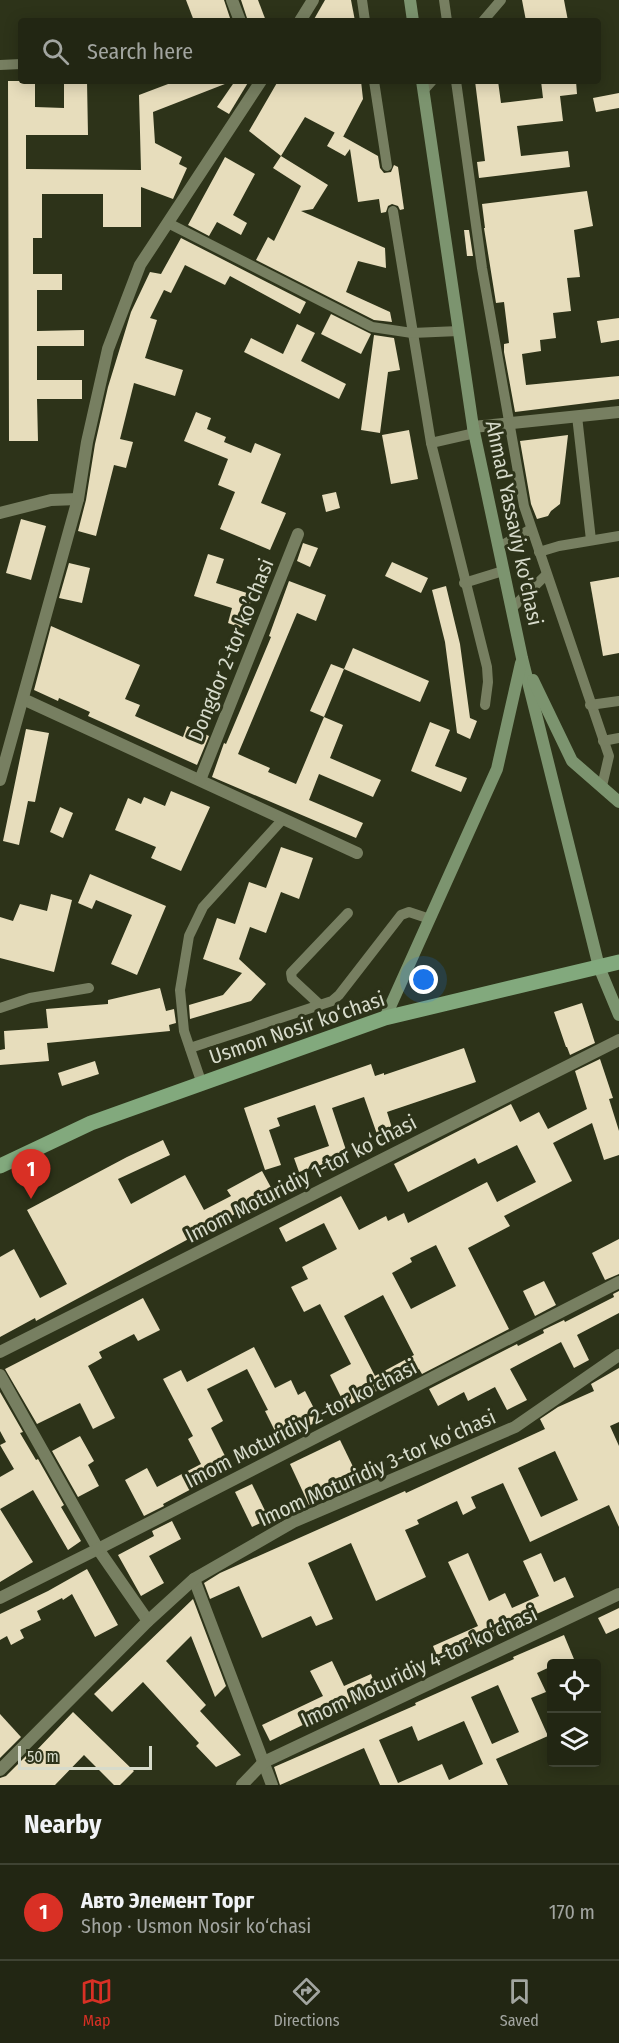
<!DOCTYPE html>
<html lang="en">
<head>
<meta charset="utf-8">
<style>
  body { margin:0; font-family:"Fira Sans Condensed",sans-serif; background:#2e3221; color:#f1f3f6 }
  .controls { position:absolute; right:18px; bottom:18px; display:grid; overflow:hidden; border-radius:6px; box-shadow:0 3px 15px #0003 }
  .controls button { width:54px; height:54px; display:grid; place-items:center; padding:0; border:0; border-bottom:2px solid #3f4333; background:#222613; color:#f1f3f6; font:30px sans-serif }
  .scale { position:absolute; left:18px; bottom:15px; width:134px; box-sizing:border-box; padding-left:6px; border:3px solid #d7dbcb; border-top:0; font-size:16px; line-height:21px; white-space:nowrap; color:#d7dbcb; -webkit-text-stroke:4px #2d3319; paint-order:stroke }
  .you { position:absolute; left:424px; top:980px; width:21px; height:21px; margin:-15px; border:4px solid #fff; border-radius:50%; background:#1a73e8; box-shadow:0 0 0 9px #1a73e833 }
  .badge { display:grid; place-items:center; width:39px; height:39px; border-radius:50%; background:#d93025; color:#fff; font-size:20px; font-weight:700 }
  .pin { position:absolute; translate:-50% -50px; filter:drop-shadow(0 2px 3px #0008) }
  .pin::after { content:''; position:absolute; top:32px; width:21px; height:18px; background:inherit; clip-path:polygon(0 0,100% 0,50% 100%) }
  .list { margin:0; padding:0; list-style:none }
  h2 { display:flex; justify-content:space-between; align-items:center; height:78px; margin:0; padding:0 24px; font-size:26px }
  h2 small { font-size:20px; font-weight:400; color:#a2a5a0 }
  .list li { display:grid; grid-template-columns:39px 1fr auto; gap:18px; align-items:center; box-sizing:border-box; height:96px; padding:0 24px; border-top:2px solid #3f4333 }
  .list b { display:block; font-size:22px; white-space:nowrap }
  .list p { margin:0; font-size:20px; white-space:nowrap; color:#a2a5a0 }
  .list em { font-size:20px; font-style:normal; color:#a2a5a0 }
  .icon { flex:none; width:33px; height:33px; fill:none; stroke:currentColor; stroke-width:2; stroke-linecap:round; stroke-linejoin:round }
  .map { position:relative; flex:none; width:619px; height:1785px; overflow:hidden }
  .search { position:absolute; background:#222613; box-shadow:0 3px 15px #0003; left:18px; right:18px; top:18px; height:66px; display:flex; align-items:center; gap:15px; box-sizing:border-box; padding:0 21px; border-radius:6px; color:#a2a5a0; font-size:22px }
  .sheet { height:174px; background:#222613 }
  nav { display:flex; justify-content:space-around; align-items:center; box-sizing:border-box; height:84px; border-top:2px solid #3f4333; background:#222613; font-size:16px; color:#a2a5a0 }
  nav a { display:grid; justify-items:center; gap:3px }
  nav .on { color:#d93025 }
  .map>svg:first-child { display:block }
  .building { fill:#e7ddbc; fill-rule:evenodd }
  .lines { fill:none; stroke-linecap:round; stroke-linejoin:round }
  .lane { stroke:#777f61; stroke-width:10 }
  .street { stroke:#777f61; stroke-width:12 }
  .secondary { stroke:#7c946f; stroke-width:12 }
  .primary { stroke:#82a97d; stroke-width:15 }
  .labels { text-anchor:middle; stroke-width:6; stroke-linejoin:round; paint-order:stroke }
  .street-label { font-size:21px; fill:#d7dbcb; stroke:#2d3319 }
</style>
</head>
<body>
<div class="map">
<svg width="619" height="1785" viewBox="0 0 619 1785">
  <rect width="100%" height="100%" fill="#2d3319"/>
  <g class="building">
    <polygon points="186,0 224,0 231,21 194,21"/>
    <polygon points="241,0 258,0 266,21 248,21"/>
    <polygon points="325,0 351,0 355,21 313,21"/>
    <polygon points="522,0 564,0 568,21 526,21"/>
    <polygon points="8,81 35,81 35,107 64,108 64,81 87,81 88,135 26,135 26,169 141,170 139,95 176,81 230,82 153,112 155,143 182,157 179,164 187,168 173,199 141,187 141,227 103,227 103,194 42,194 42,238 33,238 33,274 62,274 62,290 37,290 37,331 84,330 84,346 37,346 37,380 82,380 82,399 37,399 38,441 9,441"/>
    <polygon points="235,81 249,81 229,114 217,107"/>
    <polygon points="278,81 361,81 363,99 343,137 305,117 281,156 249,131"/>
    <polygon points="475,81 498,81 501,103 543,98 541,81 576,81 577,94 560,96 563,121 517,126 521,156 568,151 570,167 479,178 477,162 485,161"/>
    <polygon points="619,93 619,108 596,112 593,98"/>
    <polygon points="335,132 378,156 380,168 384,173 391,172 394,165 398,167 404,209 400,210 398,206 392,204 388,206 386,212 381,213 379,199 358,202 350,149 345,156 327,146"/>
    <polygon points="281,156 328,185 313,209 301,211 385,248 386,268 358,261 346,292 390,312 392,322 374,320 256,260 268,237 274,241 301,186 273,168"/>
    <polygon points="225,157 255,174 233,215 247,223 241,235 217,222 209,236 188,225"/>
    <polygon points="587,191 593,226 574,230 580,277 567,278 571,311 553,313 556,338 540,340 541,351 522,354 526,385 619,376 619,399 515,412 504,352 504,344 509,343 504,302 496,303 484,228 485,228 482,204"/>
    <polygon points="464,230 469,230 473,256 467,256"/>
    <polygon points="181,238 306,302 300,314 230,276 225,285 185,265 171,293 164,290 150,318 157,320 145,358 183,370 175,396 134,383 120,439 133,442 126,468 114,465 96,536 78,531 86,500 95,444 108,387 131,312 150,272 161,274"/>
    <polygon points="331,314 371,334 361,354 321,334"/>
    <polygon points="619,318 619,340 601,343 597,321"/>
    <polygon points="297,324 315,333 301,361 346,384 339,399 244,352 251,338 283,354"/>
    <polygon points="374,335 394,338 400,370 388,372 380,433 361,430"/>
    <polygon points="196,412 211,418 207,429 226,437 224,442 251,453 255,443 281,454 261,503 286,513 270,550 220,529 235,492 218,485 228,459 184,441"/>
    <polygon points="409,430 418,479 391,484 382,435"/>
    <polygon points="568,435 560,504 551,511 548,516 537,519 531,504 520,441"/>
    <polygon points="336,492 340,508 326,512 322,495"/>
    <polygon points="21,519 46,526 31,580 6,573"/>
    <polygon points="303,543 318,548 310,567 297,561"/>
    <polygon points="208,554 224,559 216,583 253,595 242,628 228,623 232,608 194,596"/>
    <polygon points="392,562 428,578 421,593 385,576"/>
    <polygon points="69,563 90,568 82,603 59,598"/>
    <polygon points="619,577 619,653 603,656 590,582"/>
    <polygon points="289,581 326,595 316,621 297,613 238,754 270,768 268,772 296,784 324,717 310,711 331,664 344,669 324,717 343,725 330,758 381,780 373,797 319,774 309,800 363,823 356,838 212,777 224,743 226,744 271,637 269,636"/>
    <polygon points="446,586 460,644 470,718 477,721 470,739 457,733 445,642 432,590"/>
    <polygon points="51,626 140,665 125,699 140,705 135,716 183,737 187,726 209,736 197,765 88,716 90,712 59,698 58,701 34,690"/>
    <polygon points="353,648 429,681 420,702 344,669"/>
    <polygon points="430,722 450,730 435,766 467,778 461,792 411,771"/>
    <polygon points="26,729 49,733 35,802 28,801 19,845 3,841"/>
    <polygon points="171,791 210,807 181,871 151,858 156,847 115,830 128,798 141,804 144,797 165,806"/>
    <polygon points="60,807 73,813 63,838 50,832"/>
    <polygon points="281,847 313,858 299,899 281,892 266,933 250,927 239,959 266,984 251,1001 190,1019 189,1005 223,995 242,973 203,959 217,918 235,924 249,882 266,888"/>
    <polygon points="90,874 166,906 137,975 111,964 132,915 96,900 92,909 78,903"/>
    <polygon points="51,894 72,900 54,972 0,958 0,917 13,921 20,904 47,911"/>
    <polygon points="160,988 166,1011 174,1009 176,1023 169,1025 170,1031 47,1043 49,1061 0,1065 0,1050 5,1049 4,1031 48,1028 46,1009 108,1004 108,1000"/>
    <polygon points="582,1003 595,1043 570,1055 567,1047 566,1047 554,1012"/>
    <polygon points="464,1048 476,1082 387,1112 393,1131 378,1137 364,1097 332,1108 348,1156 299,1172 294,1158 329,1146 315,1105 277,1118 280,1126 269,1130 281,1165 265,1170 244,1108 371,1064 375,1076 384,1073 384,1075"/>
    <path d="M600 1059 613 1098 609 1099 619 1131V1155L604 1160 592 1123 553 1143 572 1181 504 1216 510 1226 468 1248 509 1329 422 1374 419 1369 346 1407 330 1375 351 1364 320 1304 304 1312 291 1287 308 1279 302 1267 337 1249 324 1223 286 1242 279 1228 341 1196 359 1230 386 1216 388 1221 404 1213 408 1223 487 1182 497 1202 536 1182 517 1145 478 1164 475 1158 408 1192 394 1164 511 1104 520 1122 539 1112 548 1129 587 1109 575 1071ZM436 1245 456 1286 411 1309 392 1273 412 1262 410 1258ZM383 1295 414 1355 375 1376 344 1316Z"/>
    <polygon points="95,1061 99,1074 62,1086 58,1073"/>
    <polygon points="163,1140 170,1155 118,1179 131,1204 185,1175 204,1210 231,1196 227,1190 262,1171 274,1193 36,1321 35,1318 0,1337 0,1257 14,1249 40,1298 67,1284 27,1210 127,1157"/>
    <polygon points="619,1239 619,1274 605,1280 592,1253"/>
    <polygon points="544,1281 556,1305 535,1316 523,1291"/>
    <polygon points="619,1291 619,1313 577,1335 589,1360 574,1368 561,1342 510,1369 527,1400 507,1410 495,1387 468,1401 464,1392 438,1406 429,1389 517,1344 518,1346 544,1333 543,1330 564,1320 565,1322 614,1297 613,1294"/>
    <polygon points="143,1298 160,1330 138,1341 134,1334 99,1352 102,1358 88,1366 115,1418 93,1429 80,1403 37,1424 5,1369"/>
    <polygon points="254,1347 275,1388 291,1380 298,1395 305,1391 320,1420 280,1441 265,1411 268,1410 247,1369 207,1389 223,1421 211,1428 231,1468 163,1504 164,1506 144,1516 125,1480 147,1468 157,1487 201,1464 188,1439 193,1436 163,1379 181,1370 187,1382"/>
    <path d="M619 1368V1422L610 1426 619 1446V1527L609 1505 530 1542 503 1483 471 1497 476 1508 463 1515 457 1501 417 1520 419 1524 405 1530 426 1577 376 1601 351 1543 308 1563 333 1619 316 1626 311 1616 262 1638 239 1586 210 1599 204 1583 220 1573 405 1491 406 1493 545 1429 540 1419 558 1407 594 1391 591 1384ZM555 1451 578 1500 541 1517 518 1468Z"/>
    <polygon points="0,1392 23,1432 20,1433 36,1460 38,1459 64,1505 61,1507 81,1541 68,1550 33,1490 0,1509 33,1562 0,1582 0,1477 14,1469 0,1445 6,1442 0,1431"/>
    <polygon points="80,1436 94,1461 88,1465 99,1486 78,1497 52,1451"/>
    <polygon points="340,1440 360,1481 309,1505 290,1464"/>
    <polygon points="252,1484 269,1519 252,1527 235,1492"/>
    <polygon points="172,1521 181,1539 149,1556 164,1583 141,1596 118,1555 154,1536 152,1531"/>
    <polygon points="468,1553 489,1601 505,1593 512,1608 539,1596 523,1561 541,1553 554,1582 565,1577 574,1597 438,1659 433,1646 478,1626 448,1562"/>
    <polygon points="87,1569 118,1625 95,1637 72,1594 63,1600 62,1598 37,1611 41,1620 20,1630 24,1638 11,1645 7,1636 0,1640 0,1614 48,1591"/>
    <polygon points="193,1599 226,1686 215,1697 191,1636 166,1661 206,1705 200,1711 241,1755 216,1767 196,1746 199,1743 143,1682 112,1712 94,1694"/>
    <polygon points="619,1608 619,1628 606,1634 598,1618"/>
    <path d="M564 1635 576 1664H552V1666L537 1673 546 1692 531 1698 548 1736 496 1759 508 1785H380L364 1748 280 1785 274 1767 416 1705 415 1703 514 1659 513 1657ZM498 1685 519 1732 492 1744 471 1697ZM464 1721 483 1764 449 1780 442 1764 398 1783 379 1740 412 1726 418 1741Z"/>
    <polygon points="332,1661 344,1686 371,1674 376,1687 350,1698 352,1701 270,1741 262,1725 323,1696 310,1671"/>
    <polygon points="73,1712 134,1771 120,1785 114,1785 84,1755 55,1785 0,1785 0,1778 6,1776 32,1750 34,1753"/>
    <polygon points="0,1714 21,1737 0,1758"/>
  </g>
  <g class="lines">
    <g class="lane">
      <polyline points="362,0 365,21"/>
      <polyline points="444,0 447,21"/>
      <polyline points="483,21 501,0"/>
      <polyline points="0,65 21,64"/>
      <polyline points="374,81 387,166"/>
      <polyline points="456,81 482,268 524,506 609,756 602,786"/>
      <polyline points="423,91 432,81"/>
      <polyline points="393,211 431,443 487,667 488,682 485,705"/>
      <polyline points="168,223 372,327 412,333 459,331"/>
      <polyline points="577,416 591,540"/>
      <polyline points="431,443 475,433"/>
      <polyline points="499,547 531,529"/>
      <polyline points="539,552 559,546 619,536"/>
      <polyline points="464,583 503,571"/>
      <polyline points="512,608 546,575"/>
      <polyline points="590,705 619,701"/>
      <polyline points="603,741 619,738"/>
      <polyline points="320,1005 292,979 291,973 348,913"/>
      <polyline points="0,1008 30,998 89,988"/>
      <polyline points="190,1048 332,1001 339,995 401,915 409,912 430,919"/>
      <polyline points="202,1084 184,1031 180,990 189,936 203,907 283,819"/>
    </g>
    <g class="street">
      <polyline points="232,0 240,21"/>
      <polyline points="300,21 313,0"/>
      <polyline points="473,427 619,412"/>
      <polyline points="0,513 51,500 78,499"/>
      <polyline points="23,699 357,853"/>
      <polyline points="0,780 78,499 87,442 108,349 140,265 261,81"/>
      <polyline points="200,780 298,534"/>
      <polyline points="0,1352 619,1040"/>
      <polyline points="0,1375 98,1549 148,1621"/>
      <polyline points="194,1579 272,1785"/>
      <polyline points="0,1598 98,1549 619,1282"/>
      <polyline points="0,1770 148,1621 194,1579 293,1522 515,1427 619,1355"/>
      <polyline points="242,1785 264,1762 619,1594"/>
    </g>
    <g class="secondary">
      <polyline points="410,0 413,21"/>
      <polyline points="422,81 473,427 522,658 599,967 619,1015"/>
      <polyline points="533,680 572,761 619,802"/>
      <polyline points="385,1018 497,769 521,663"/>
    </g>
    <polyline class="primary" points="0,1166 91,1123 385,1018 619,962"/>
  </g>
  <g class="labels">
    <g class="street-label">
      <text transform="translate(514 523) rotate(78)" y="7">Ahmad Yassaviy ko'chasi</text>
      <text transform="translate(231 650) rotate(-68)" y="7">Dongdor 2-tor koʼchasi</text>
      <text transform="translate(297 1028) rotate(-19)" y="7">Usmon Nosir ko‘chasi</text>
      <text transform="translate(301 1179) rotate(-27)" y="7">Imom Moturidiy 1-tor koʻchasi</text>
      <text transform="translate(301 1424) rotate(-27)" y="7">Imom Moturidiy 2-tor koʻchasi</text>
      <text transform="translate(377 1468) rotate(-24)" y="7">Imom Moturidiy 3-tor koʻchasi</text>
      <text transform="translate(419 1667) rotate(-25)" y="7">Imom Moturidiy 4-tor koʻchasi</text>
    </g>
  </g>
</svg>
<div class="controls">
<button><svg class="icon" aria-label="locate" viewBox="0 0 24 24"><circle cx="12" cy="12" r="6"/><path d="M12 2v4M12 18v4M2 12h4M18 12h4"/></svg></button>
<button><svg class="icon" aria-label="layers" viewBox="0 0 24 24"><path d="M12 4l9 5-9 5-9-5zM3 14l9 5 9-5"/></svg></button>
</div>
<div class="scale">50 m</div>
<div class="you"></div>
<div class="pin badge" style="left:31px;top:1199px">1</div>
<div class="search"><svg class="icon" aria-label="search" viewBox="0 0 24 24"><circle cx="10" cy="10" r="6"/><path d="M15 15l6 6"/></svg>Search here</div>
</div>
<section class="sheet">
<h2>Nearby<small></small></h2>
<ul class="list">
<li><span class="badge">1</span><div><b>Авто Элемент Торг</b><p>Shop · Usmon Nosir ko‘chasi</p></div><em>170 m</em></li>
</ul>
</section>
<nav>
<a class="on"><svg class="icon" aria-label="map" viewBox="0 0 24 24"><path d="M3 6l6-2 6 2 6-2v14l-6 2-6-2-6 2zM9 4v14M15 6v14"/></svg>Map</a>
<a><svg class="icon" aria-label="directions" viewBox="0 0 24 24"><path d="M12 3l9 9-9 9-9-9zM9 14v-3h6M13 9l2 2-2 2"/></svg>Directions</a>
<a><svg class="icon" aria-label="saved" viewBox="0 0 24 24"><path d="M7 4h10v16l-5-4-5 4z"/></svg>Saved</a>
</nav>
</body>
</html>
